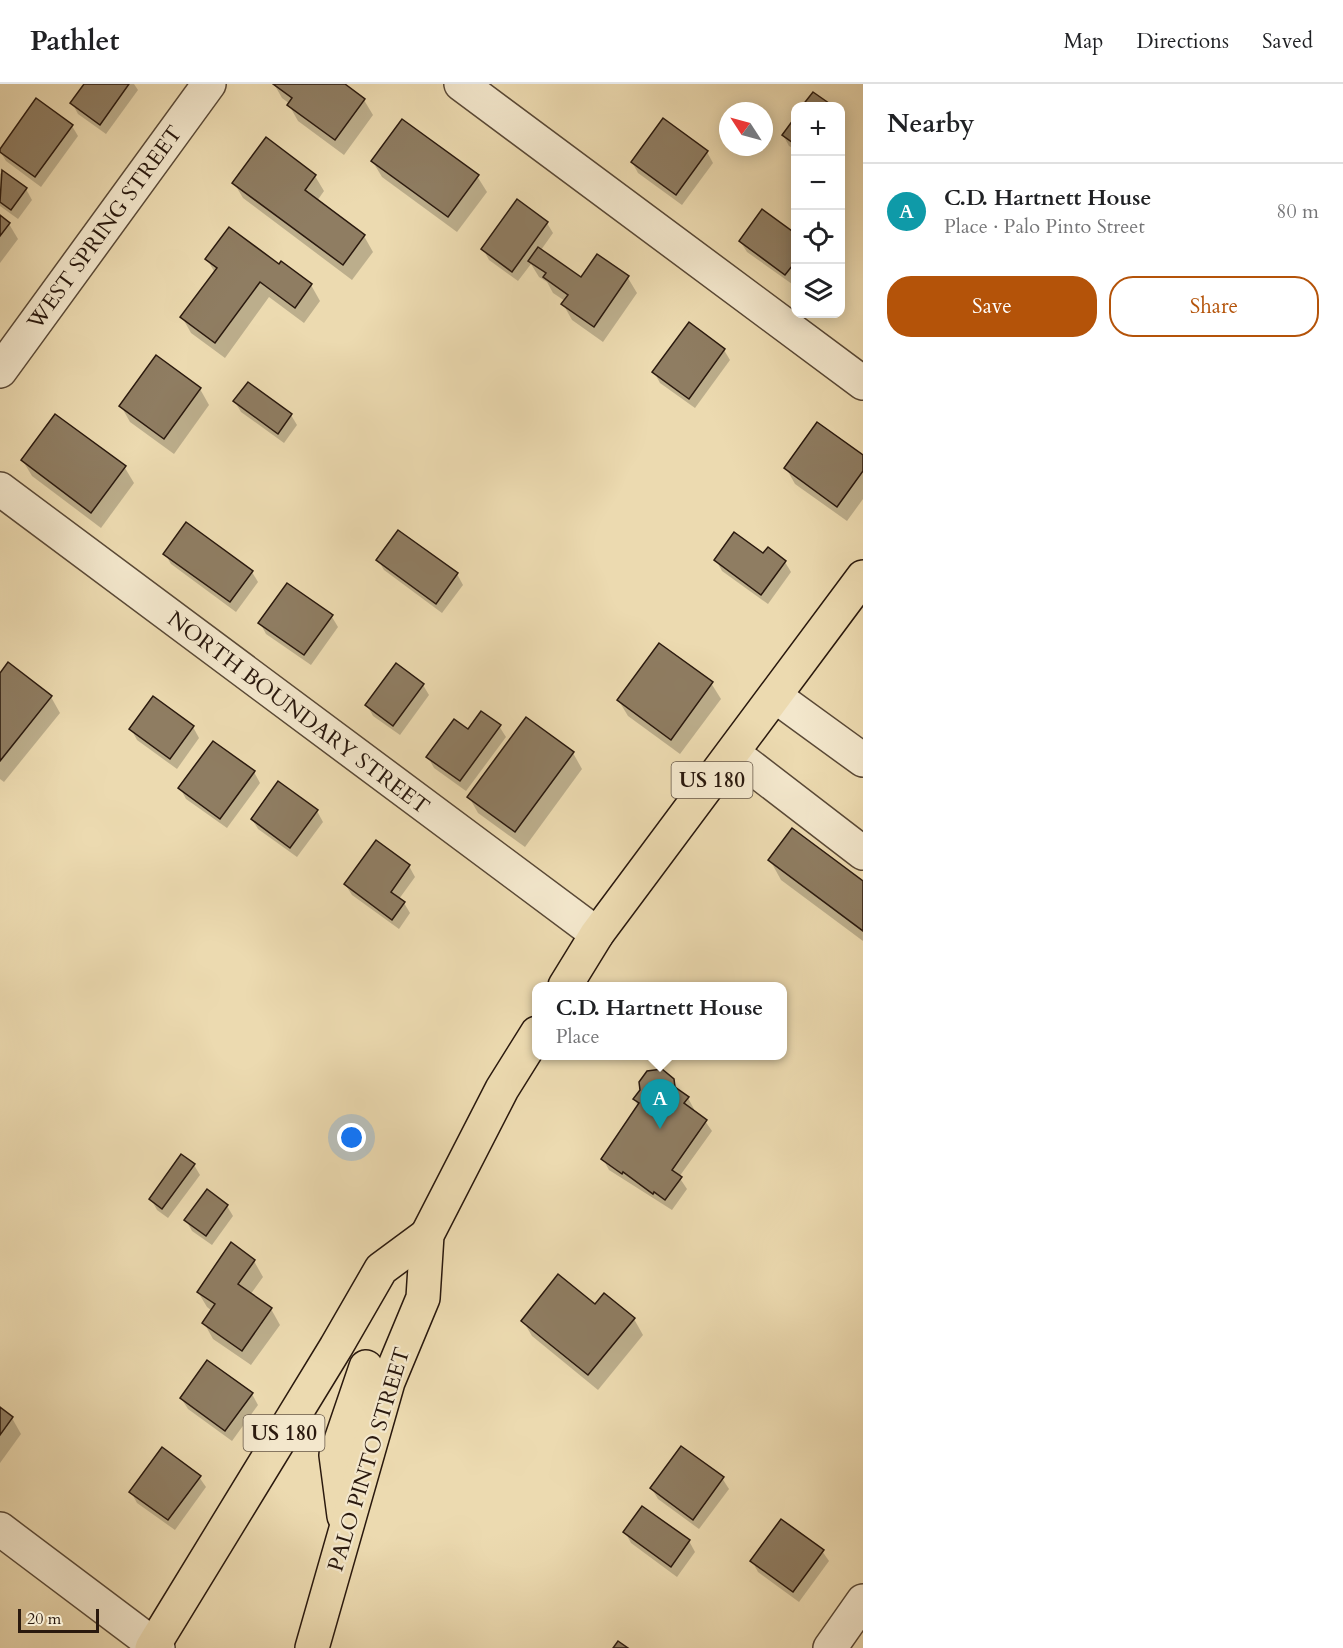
<!DOCTYPE html>
<html lang="en">
<head>
<meta charset="utf-8">
<style>
  body { margin:0; font-family:Cardo,serif; background:#f6f6f6; color:#202124 }
  .controls { position:absolute; right:18px; top:18px; display:grid; overflow:hidden; border-radius:12px; box-shadow:0 3px 15px #0003 }
  .controls button { width:54px; height:54px; display:grid; place-items:center; padding:0; border:0; border-bottom:2px solid #e0e0e0; background:#fff; color:#202124; font:30px sans-serif }
  .compass { position:absolute; left:719px; top:18px; width:54px; height:54px; border-radius:50%; background:#fff; box-shadow:0 3px 15px #0003; rotate:306deg }
  .scale { position:absolute; left:18px; bottom:15px; width:81px; box-sizing:border-box; padding-left:6px; border:3px solid #2a190e; border-top:0; font-size:16px; line-height:21px; white-space:nowrap; color:#2a190e; -webkit-text-stroke:4px #f3e7cc; paint-order:stroke }
  .you { position:absolute; left:352px; top:1054px; width:21px; height:21px; margin:-15px; border:4px solid #fff; border-radius:50%; background:#1a73e8; box-shadow:0 0 0 9px #1a73e833 }
  .badge { display:grid; place-items:center; width:39px; height:39px; border-radius:50%; background:#b45309; color:#fff; font-size:20px; font-weight:700 }
  .pin { position:absolute; translate:-50% -50px; filter:drop-shadow(0 2px 3px #0008) }
  .pin::after { content:''; position:absolute; top:32px; width:21px; height:18px; background:inherit; clip-path:polygon(0 0,100% 0,50% 100%) }
  .popup { position:absolute; left:532px; top:898px; width:255px; height:78px; box-sizing:border-box; display:grid; place-content:center; border-radius:12px; background:#fff; filter:drop-shadow(0 2px 4px #0005); font-size:20px; white-space:nowrap; color:#757577 }
  .popup b { font-size:22px; color:#202124 }
  .popup::after { content:''; position:absolute; left:50%; top:100%; margin-left:-12px; border:12px solid transparent; border-top-color:#fff }
  .list { margin:0; padding:0; list-style:none }
  h2 { display:flex; justify-content:space-between; align-items:center; height:78px; margin:0; padding:0 24px; font-size:26px }
  h2 small { font-size:20px; font-weight:400; color:#757577 }
  .list li { display:grid; grid-template-columns:39px 1fr auto; gap:18px; align-items:center; box-sizing:border-box; height:96px; padding:0 24px; border-top:2px solid #e0e0e0 }
  .list b { display:block; font-size:22px; white-space:nowrap }
  .list p { margin:0; font-size:20px; white-space:nowrap; color:#757577 }
  .list em { font-size:20px; font-style:normal; color:#757577 }
  .actions { display:flex; gap:12px; padding:18px 24px }
  .actions a { flex:1; padding:14px 0; border:2px solid #b45309; border-radius:24px; text-align:center; font-size:21px; color:#b45309 }
  .actions .main { background:#b45309; color:#fff }
  .icon { flex:none; width:33px; height:33px; fill:none; stroke:currentColor; stroke-width:2; stroke-linecap:round; stroke-linejoin:round }
  .map { position:relative; flex:none; width:863px; height:1564px; overflow:hidden }
  header { display:flex; align-items:center; gap:36px; box-sizing:border-box; height:84px; padding:0 30px; background:#fff; border-bottom:2px solid #e0e0e0 }
  header strong { font-size:28px }
  nav { display:flex; gap:33px; margin-inline-start:auto; font-size:21px }
  main { display:flex }
  aside { flex:1; background:#fff }
  .map>svg:first-child { display:block }
  .shadow { fill:#0003 }
  .building { fill:#8f7d62; stroke:#2a190e; stroke-width:1.5 }
  .lines { fill:none; stroke-linecap:round; stroke-linejoin:round }
  .minor-casing { stroke:#5a4936; stroke-width:36 }
  .major-casing { stroke:#2a190e; stroke-width:36 }
  .minor { stroke:#f3e7cc; stroke-width:33 }
  .major { stroke:#ecdab0; stroke-width:33 }
  .labels { text-anchor:middle; stroke-width:4.5; stroke-linejoin:round; paint-order:stroke }
  .shield { fill:#f3e7cc; stroke:#665747; stroke-width:1.5 }
  .shield-label { font-size:21px; font-weight:bold; fill:#2a190e }
  .street-label { font-size:22px; fill:#2a190e; stroke:#f3e7cc }
</style>
</head>
<body>
<header>
<strong>Pathlet</strong>
<nav><a>Map</a><a>Directions</a><a>Saved</a></nav>
</header>
<main>
<div class="map">
<svg width="863" height="1564" viewBox="0 0 863 1564">
  <rect width="100%" height="100%" fill="#ecdab0"/>
  <filter id="stains"><feTurbulence type="fractalNoise" baseFrequency=".00333" numOctaves="4"/><feColorMatrix values="0 0 0 0 .2 0 0 0 0 .09 0 0 0 0 .02 0 0 0 .5 -.17"/></filter>
  <radialGradient id="worn" r=".72"><stop offset=".6" stop-color="#630" stop-opacity="0"/><stop offset="1" stop-color="#630" stop-opacity=".3"/></radialGradient>
  <g class="shadow">
    <polygon points="86,0 134,0 138,6 106,50 78,30 72,19"/>
    <polygon points="274,0 342,0 364,16 373,31 344,71 298,37 289,21 290,20 282,14"/>
    <polygon points="796,34 796,66 789,62 783,51"/>
    <polygon points="72,42 78,52 41,103 6,77 0,67"/>
    <polygon points="707,68 713,79 682,121 638,89 632,78"/>
    <polygon points="373,78 477,92 487,108 457,148 382,93"/>
    <polygon points="2,88 26,105 32,116 18,135 0,122 0,90"/>
    <polygon points="315,92 324,107 317,117 364,152 373,168 352,196 243,114 234,99"/>
    <polygon points="0,133 9,140 18,155 0,179"/>
    <polygon points="547,139 553,149 541,166 581,195 597,172 628,194 637,209 603,258 572,236 563,220 565,217 553,209 547,198 539,193 531,180 518,197 489,176 483,165"/>
    <polygon points="796,152 796,195 792,200 747,168 740,157"/>
    <polygon points="207,175 279,182 311,201 320,217 304,239 269,213 225,274 191,249 182,233 215,189"/>
    <polygon points="724,266 730,276 695,324 660,299 654,288"/>
    <polygon points="200,305 209,321 174,370 130,338 121,322"/>
    <polygon points="235,318 291,331 297,341 284,359 241,328"/>
    <polygon points="863,373 863,415 847,437 795,400 786,384"/>
    <polygon points="23,377 125,384 134,399 101,444 32,392"/>
    <polygon points="165,470 252,488 258,498 236,528 171,480"/>
    <polygon points="764,471 785,478 791,488 768,520 722,487 716,476"/>
    <polygon points="378,476 457,490 463,501 442,529 384,486"/>
    <polygon points="332,533 338,543 311,581 266,550 260,539"/>
    <polygon points="0,591 51,613 60,629 4,698 0,695"/>
    <polygon points="711,599 721,615 680,670 628,632 619,617"/>
    <polygon points="423,601 429,611 400,651 373,632 367,621"/>
    <polygon points="499,642 506,653 466,707 434,684 428,673"/>
    <polygon points="193,643 199,654 177,685 137,656 131,645"/>
    <polygon points="573,669 582,685 525,763 478,729 469,713"/>
    <polygon points="254,688 260,699 227,744 186,715 180,704"/>
    <polygon points="317,727 323,738 297,773 258,745 252,735"/>
    <polygon points="376,758 409,782 415,793 399,815 404,819 410,829 399,845 352,811 345,800"/>
    <polygon points="770,776 863,799 863,857 781,796"/>
    <polygon points="673,996 679,1007 688,1014 694,1025 692,1027 705,1037 712,1047 679,1093 687,1105 672,1126 609,1086 603,1075 638,1022 635,1016"/>
    <polygon points="194,1081 200,1091 168,1134 157,1126 151,1115"/>
    <polygon points="227,1122 233,1132 212,1161 192,1147 186,1136"/>
    <polygon points="254,1177 263,1193 250,1211 271,1225 280,1241 251,1281 213,1255 204,1239 212,1227 207,1223 198,1208"/>
    <polygon points="595,1222 634,1235 643,1251 598,1306 532,1252 523,1237"/>
    <polygon points="252,1310 258,1321 232,1357 188,1325 181,1314"/>
    <polygon points="0,1325 12,1334 21,1350 0,1379"/>
    <polygon points="199,1393 206,1403 175,1446 137,1419 131,1408"/>
    <polygon points="722,1394 729,1405 699,1445 658,1415 652,1405"/>
    <polygon points="625,1448 689,1457 695,1468 677,1493 631,1459"/>
    <polygon points="822,1467 829,1477 799,1518 758,1488 752,1477"/>
  </g>
  <g class="building">
    <polygon points="84,0 129,0 100,41 70,19"/>
    <polygon points="273,0 345,0 365,15 335,56 287,21 292,14"/>
    <polygon points="813,8 833,22 802,22"/>
    <polygon points="36,14 73,41 35,93 0,68 0,65"/>
    <polygon points="796,32 796,61 782,51"/>
    <polygon points="663,34 708,67 676,111 631,78"/>
    <polygon points="402,35 479,91 448,133 371,77"/>
    <polygon points="266,53 316,91 305,106 365,151 343,181 232,99"/>
    <polygon points="2,86 27,104 11,126 0,118"/>
    <polygon points="517,115 548,138 512,188 481,165"/>
    <polygon points="762,125 796,150 796,177 785,191 739,157"/>
    <polygon points="0,131 10,139 0,152"/>
    <polygon points="229,143 279,180 281,177 312,200 295,224 260,198 215,259 180,233 217,184 205,175"/>
    <polygon points="538,163 581,193 597,170 629,192 594,243 561,220 568,211 543,193 546,189 528,177"/>
    <polygon points="689,238 725,265 689,315 652,288"/>
    <polygon points="156,271 201,304 164,355 119,322"/>
    <polygon points="248,298 292,330 278,350 233,317"/>
    <polygon points="55,330 126,382 91,429 21,376"/>
    <polygon points="817,338 863,371 863,387 837,423 784,384"/>
    <polygon points="186,438 253,487 230,518 163,470"/>
    <polygon points="398,446 458,489 436,520 376,476"/>
    <polygon points="734,448 763,469 768,463 786,477 761,511 714,476"/>
    <polygon points="287,499 333,531 304,571 258,539"/>
    <polygon points="659,559 713,598 671,656 617,616"/>
    <polygon points="8,578 52,612 0,677 0,589"/>
    <polygon points="396,579 424,600 393,642 365,621"/>
    <polygon points="153,612 194,642 170,675 129,645"/>
    <polygon points="481,627 501,641 460,697 426,673 454,635 468,645"/>
    <polygon points="526,633 574,668 515,748 467,713"/>
    <polygon points="213,657 255,687 220,735 178,704"/>
    <polygon points="278,697 318,726 290,764 251,735"/>
    <polygon points="792,744 863,797 863,847 768,776"/>
    <polygon points="376,756 410,781 391,808 405,818 392,836 344,800"/>
    <polygon points="662,985 674,995 675,1003 689,1013 684,1019 707,1036 672,1086 682,1093 665,1116 654,1108 653,1110 623,1088 622,1090 601,1075 639,1019 633,1015 640,1006 639,998 647,987"/>
    <polygon points="181,1070 195,1080 162,1125 149,1115"/>
    <polygon points="207,1105 228,1121 206,1152 184,1136"/>
    <polygon points="231,1158 255,1176 238,1200 272,1224 242,1267 202,1239 215,1220 197,1208"/>
    <polygon points="558,1190 595,1220 604,1209 635,1234 588,1291 521,1237"/>
    <polygon points="207,1276 253,1309 225,1347 180,1314"/>
    <polygon points="0,1323 13,1333 0,1351"/>
    <polygon points="681,1362 724,1393 693,1436 650,1404"/>
    <polygon points="162,1363 201,1392 168,1436 129,1408"/>
    <polygon points="642,1422 690,1456 671,1483 623,1448"/>
    <polygon points="781,1435 824,1466 793,1508 750,1477"/>
    <polygon points="618,1557 628,1564 613,1564"/>
  </g>
  <g class="lines">
    <defs>
      <g id="minor">
        <polyline points="461,0 863,299"/>
        <polyline points="0,287 209,0"/>
        <polyline points="0,405 597,850"/>
        <polyline points="775,612 863,676"/>
        <polyline points="733,669 863,769"/>
        <polyline points="0,1445 158,1564"/>
        <polyline points="830,1564 863,1517"/>
      </g>
      <g id="major">
        <polyline points="565,902 597,850 863,493"/>
        <polyline points="344,1432 336,1371 366,1283"/>
        <polyline points="152,1564 336,1263 381,1185 427,1151"/>
        <polyline points="312,1564 388,1298 423,1214 427,1151 502,1005 537,949"/>
      </g>
    </defs>
    <use href="#minor" class="minor-casing"/>
    <use href="#major" class="major-casing"/>
    <use href="#minor" class="minor"/>
    <use href="#major" class="major"/>
  </g>
  <g class="labels">
    <g class="shield">
      <rect x="671.5" y="678" width="81" height="36" rx="4.5"/>
      <rect x="243.5" y="1331" width="81" height="36" rx="4.5"/>
    </g>
    <g class="shield-label">
      <text x="712" y="703">US 180</text>
      <text x="284" y="1356">US 180</text>
    </g>
    <g class="street-label">
      <text transform="translate(104 143) rotate(-54)" y="8">WEST SPRING STREET</text>
      <text transform="translate(299 628) rotate(37)" y="8">NORTH BOUNDARY STREET</text>
      <text transform="translate(368 1375) rotate(-73)" y="8">PALO PINTO STREET</text>
    </g>
  </g>
  <rect width="100%" height="100%" filter="url(#stains)"/>
  <rect width="100%" height="100%" fill="url(#worn)"/>
</svg>
<div class="controls">
<button>+</button>
<button>−</button>
<button><svg class="icon" aria-label="locate" viewBox="0 0 24 24"><circle cx="12" cy="12" r="6"/><path d="M12 2v4M12 18v4M2 12h4M18 12h4"/></svg></button>
<button><svg class="icon" aria-label="layers" viewBox="0 0 24 24"><path d="M12 4l9 5-9 5-9-5zM3 14l9 5 9-5"/></svg></button>
</div>
<svg class="compass" viewBox="-18 -18 36 36"><path d="M0-13l5 13h-10z" fill="#e53935"/><path d="M0 13l5-13h-10z" fill="#757577"/></svg>
<div class="scale">20 m</div>
<div class="you"></div>
<div class="pin badge" style="left:660px;top:1045px;background:#0f9aa8">A</div>
<div class="popup"><b>C.D. Hartnett House</b>Place</div>
</div>
<aside>
<h2>Nearby<small></small></h2>
<ul class="list">
<li><span class="badge" style="background:#0f9aa8">A</span><div><b>C.D. Hartnett House</b><p>Place · Palo Pinto Street</p></div><em>80 m</em></li>
</ul>
<div class="actions"><a class="main">Save</a><a>Share</a></div>
</aside>
</main>
</body>
</html>
